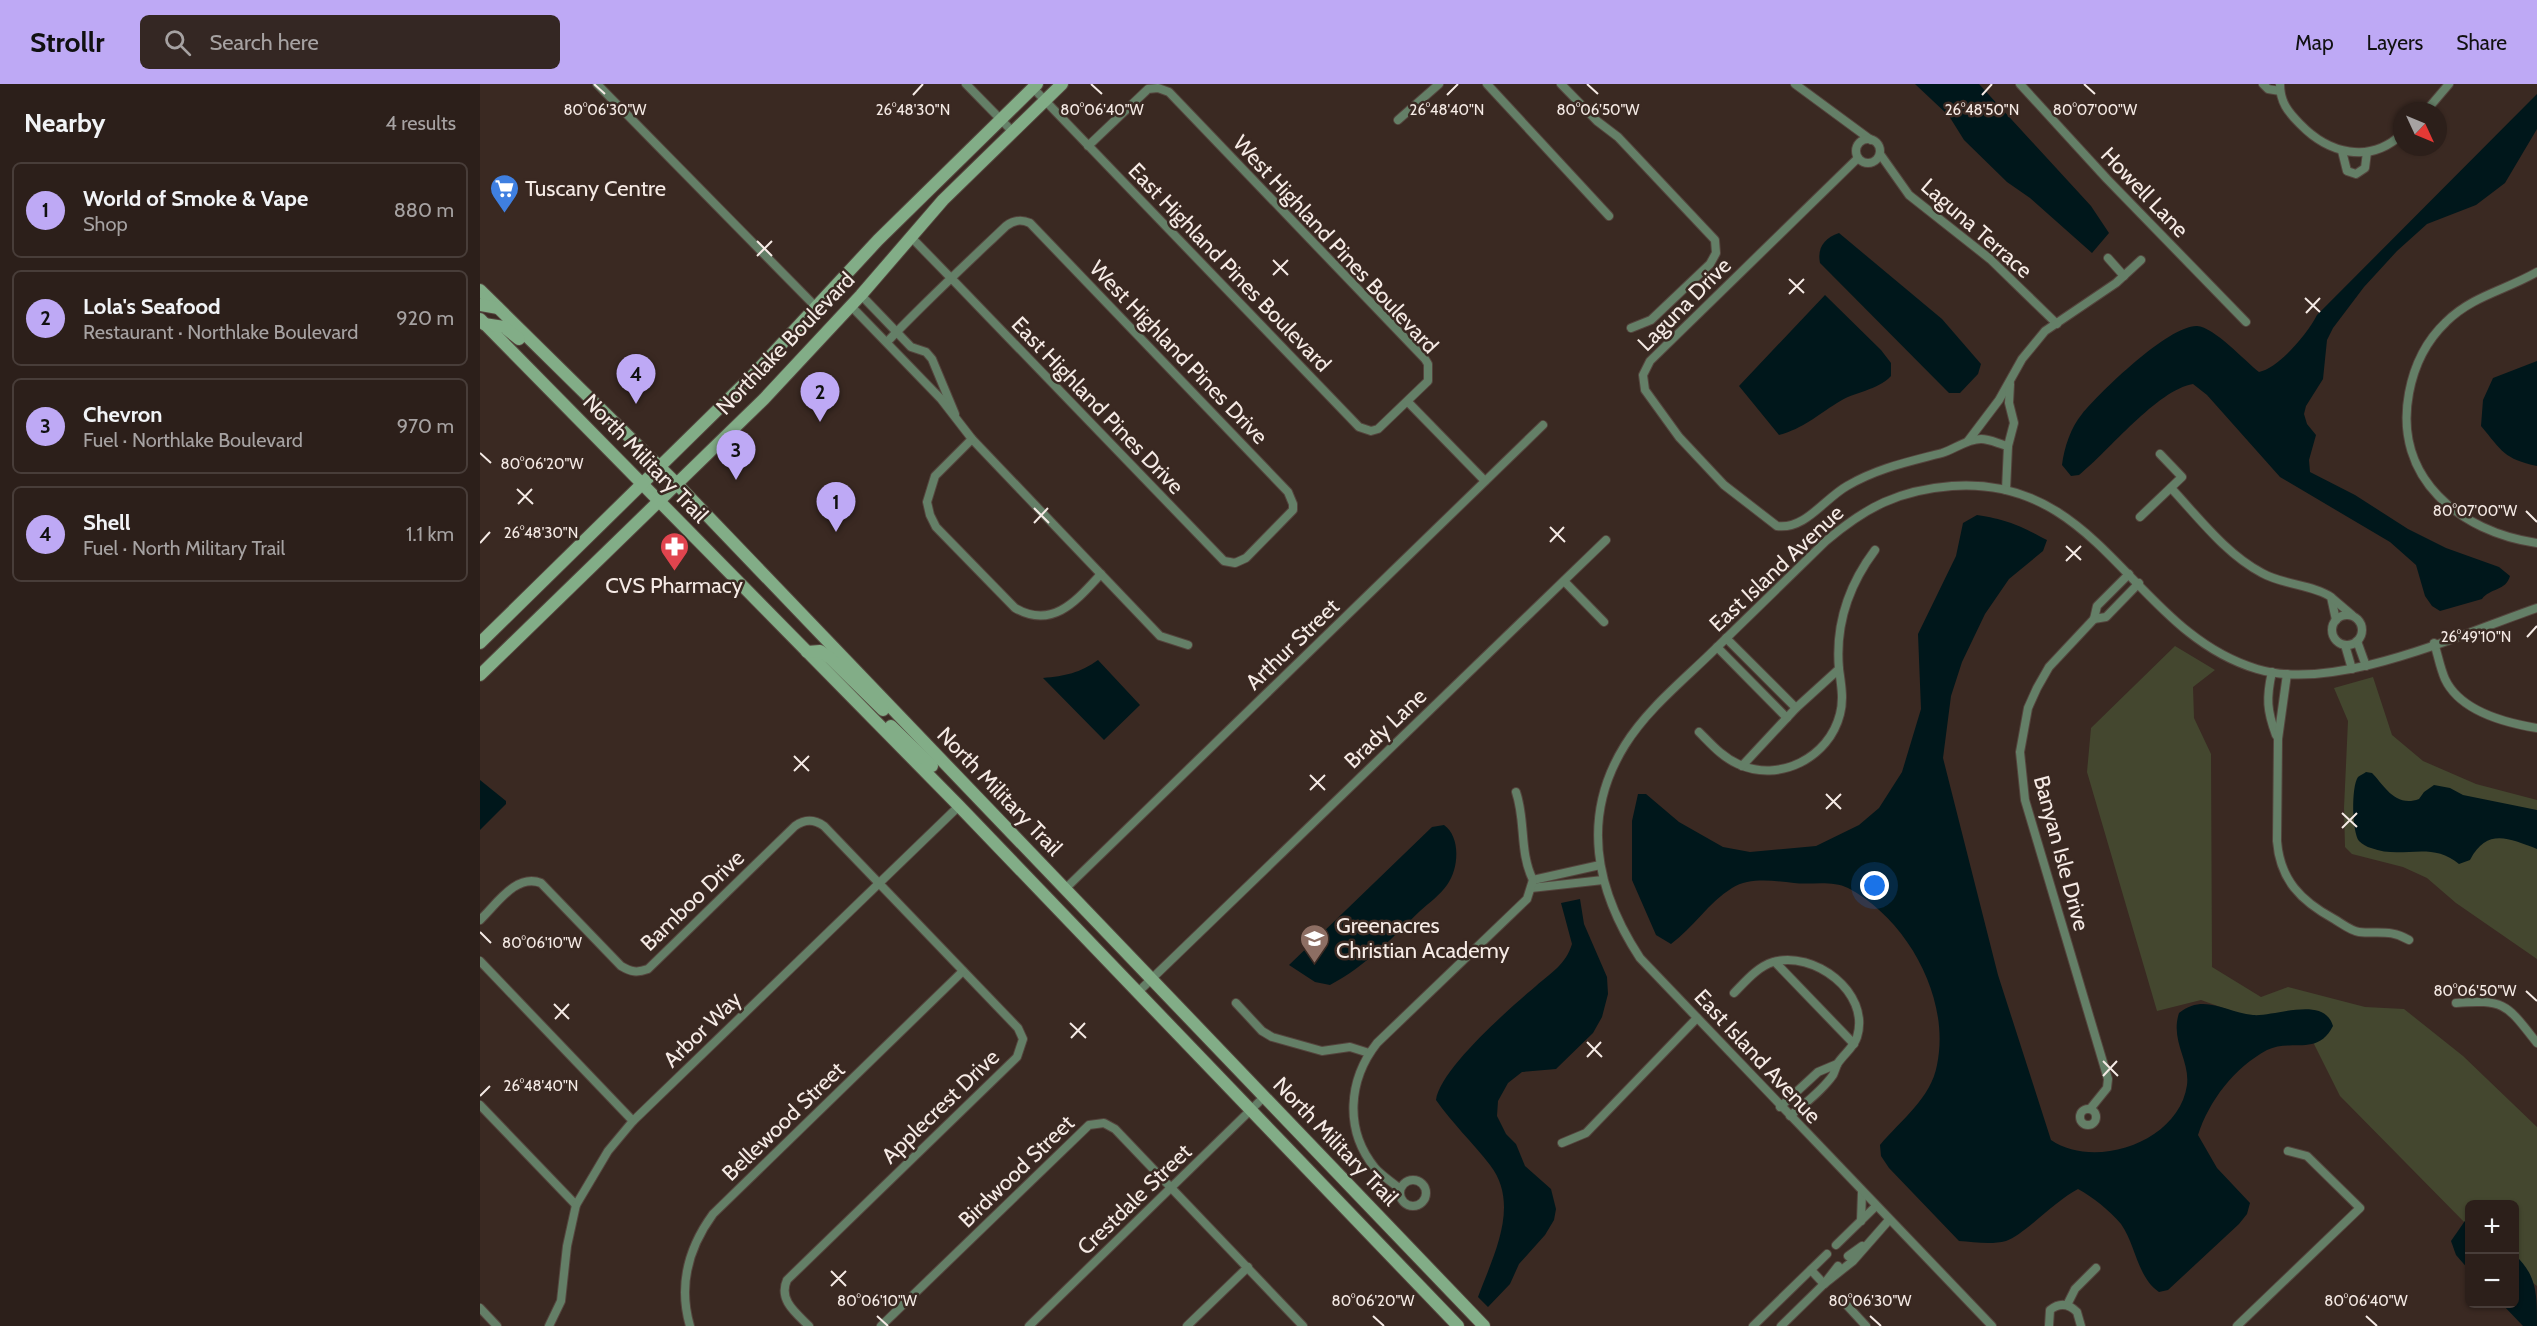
<!DOCTYPE html>
<html lang="en">
<head>
<meta charset="utf-8">
<style>
  body { margin:0; font-family:Cabin,sans-serif; background:#342723; color:#f1f3f6 }
  .controls { position:absolute; right:18px; bottom:18px; display:grid; overflow:hidden; border-radius:9px; box-shadow:0 2px 4px #0004 }
  .controls button { width:54px; height:54px; display:grid; place-items:center; padding:0; border:0; border-bottom:2px solid #483d39; background:#2c1f1a; color:#f1f3f6; font:30px sans-serif }
  .compass { position:absolute; left:1913px; top:18px; width:54px; height:54px; border-radius:50%; background:#2c1f1a; box-shadow:0 2px 4px #0004; rotate:134deg }
  .you { position:absolute; left:1395px; top:802px; width:21px; height:21px; margin:-15px; border:4px solid #fff; border-radius:50%; background:#1a73e8; box-shadow:0 0 0 9px #1a73e833 }
  .badge { display:grid; place-items:center; width:39px; height:39px; border-radius:50%; background:#bea9f5; color:#111; font-size:20px; font-weight:700 }
  .pin { position:absolute; translate:-50% -50px; filter:drop-shadow(0 2px 3px #0008) }
  .pin::after { content:''; position:absolute; top:32px; width:21px; height:18px; background:inherit; clip-path:polygon(0 0,100% 0,50% 100%) }
  .list { margin:0; padding:0; list-style:none }
  h2 { display:flex; justify-content:space-between; align-items:center; height:78px; margin:0; padding:0 24px; font-size:26px }
  h2 small { font-size:20px; font-weight:400; color:#a6a2a2 }
  .list li { display:grid; grid-template-columns:39px 1fr auto; gap:18px; align-items:center; box-sizing:border-box; height:96px; margin:0 12px 12px; padding:0 12px; border:2px solid #483d39; border-radius:9px }
  .list b { display:block; font-size:22px; white-space:nowrap }
  .list p { margin:0; font-size:20px; white-space:nowrap; color:#a6a2a2 }
  .list em { font-size:20px; font-style:normal; color:#a6a2a2 }
  .icon { flex:none; width:33px; height:33px; fill:none; stroke:currentColor; stroke-width:2; stroke-linecap:round; stroke-linejoin:round }
  .map { position:relative; flex:none; width:2057px; height:1242px; overflow:hidden }
  header { display:flex; align-items:center; gap:36px; box-sizing:border-box; height:84px; padding:0 30px; background:#bea9f5; color:#111 }
  header strong { font-size:28px }
  nav { display:flex; gap:33px; margin-inline-start:auto; font-size:21px }
  .search { width:420px; height:54px; background:#342723; display:flex; align-items:center; gap:15px; box-sizing:border-box; padding:0 21px; border-radius:9px; color:#a6a2a2; font-size:22px }
  main { display:flex }
  aside { flex:1; background:#2c1f1a }
  .map>svg:first-child { display:block }
  .green { fill:#44472f }
  .water { fill:#00171b }
  .lines { fill:none; stroke-linecap:round; stroke-linejoin:round }
  .street-casing { stroke:#54443d; stroke-width:10 }
  .secondary-casing { stroke:#54443d; stroke-width:14 }
  .street { stroke:#647f67; stroke-width:8 }
  .secondary { stroke:#82ad87; stroke-width:12 }
  .ticks { fill:none; stroke:#f5eae5; stroke-width:2 }
  .labels { text-anchor:middle; stroke-width:5; stroke-linejoin:round; paint-order:stroke }
  .poi-label { font-size:22px; fill:#f5eae5; stroke:#3a2922; text-anchor:start }
  .street-label { font-size:22px; fill:#f5eae5; stroke:#3a2922 }
  .ticks-label { font-size:15px; text-anchor:middle; fill:#f5eae5; stroke:#3a2922; stroke-width:5; stroke-linejoin:round; paint-order:stroke }
</style>
</head>
<body>
<header>
<strong>Strollr</strong>
<div class="search"><svg class="icon" aria-label="search" viewBox="0 0 24 24"><circle cx="10" cy="10" r="6"/><path d="M15 15l6 6"/></svg>Search here</div>
<nav><a>Map</a><a>Layers</a><a>Share</a></nav>
</header>
<main>
<aside>
<h2>Nearby<small>4 results</small></h2>
<ul class="list">
<li><span class="badge">1</span><div><b>World of Smoke &amp; Vape</b><p>Shop</p></div><em>880 m</em></li>
<li><span class="badge">2</span><div><b>Lola's Seafood</b><p>Restaurant · Northlake Boulevard</p></div><em>920 m</em></li>
<li><span class="badge">3</span><div><b>Chevron</b><p>Fuel · Northlake Boulevard</p></div><em>970 m</em></li>
<li><span class="badge">4</span><div><b>Shell</b><p>Fuel · North Military Trail</p></div><em>1.1 km</em></li>
</ul>
</aside>
<div class="map">
<svg width="2057" height="1242" viewBox="0 0 2057 1242">
  <rect width="100%" height="100%" fill="#3a2922"/>
  <g class="green">
    <polygon points="1695,562 1735,586 1713,603 1714,634 1731,670 1732,883 1781,913 1808,903 1885,923 1924,925 1983,972 2057,1043 2057,1202 2035,1186 2034,1120 1990,1120 1989,1143 1860,1012 1832,956 1721,916 1677,927 1607,688 1611,644"/>
    <polygon points="1893,593 1912,651 1943,677 1996,700 2057,716 2057,875 1976,819 1947,794 1923,783 1872,770 1865,763 1864,724 1868,637 1854,604"/>
  </g>
  <g class="water">
    <polygon points="1435,0 1499,0 1611,122 1629,149 1612,169 1550,114 1527,98 1484,56 1469,32"/>
    <path d="M2057 10V45L2025 99 1996 121 1947 140 1917 167 1884 203 1853 244 1847 256 1843 295 1826 322 1824 330 1827 340 1836 351 1829 376 1830 388 1875 411 1928 445 1966 464 2019 483 2030 492C2026 507 2010 504 2002 515L1960 527 1952 522 1945 512 1936 481 1910 458 1800 393 1727 311 1713 300C1677 306 1629 367 1599 391L1591 392 1582 381C1584 364 1591 343 1602 330 1620 308 1689 241 1717 242 1734 243 1765 277 1779 288 1799 284 1828 249 1837 231Z"/>
    <path d="M1359 149 1462 235 1501 280 1498 290 1480 309H1469L1340 179C1337 164 1344 154 1359 149Z"/>
    <path d="M1345 211 1401 266 1411 279V292C1397 307 1375 307 1357 319 1336 332 1324 344 1299 351L1259 302Z"/>
    <path d="M2057 277V382C2024 375 2022 367 2001 342L2003 316 2013 294Z"/>
    <path d="M1497 431C1528 436 1539 441 1567 456L1563 467 1529 495 1505 530 1482 578 1471 612 1463 674 1518 891 1571 1056C1615 1086 1699 1058 1707 1001 1710 976 1690 957 1699 929 1724 909 1745 928 1773 931 1795 933 1844 911 1853 942 1837 973 1812 954 1787 966 1754 984 1729 1017 1718 1051L1737 1084 1770 1119 1767 1130 1759 1140 1688 1206 1679 1208C1657 1193 1656 1161 1641 1140 1629 1126 1613 1113 1598 1105 1576 1116 1544 1151 1526 1157 1511 1161 1494 1158 1479 1157L1409 1084 1401 1072 1400 1061C1421 1036 1451 1014 1457 981 1471 914 1427 835 1368 804 1352 796 1331 801 1314 799 1294 797 1270 793 1252 804 1228 819 1213 844 1191 860L1176 851 1152 796V737L1158 710H1166L1199 738 1243 763 1270 768 1336 762 1379 741 1399 724 1422 688 1441 625 1438 550 1476 472 1483 439Z"/>
    <path d="M618 576 660 621 624 656 563 594C585 592 600 589 618 576Z"/>
    <path d="M1886 688 1892 689C1904 701 1915 724 1939 715L1944 708 1954 701 1970 704 1983 711 2057 726V765C2028 754 2007 744 1990 776L1979 780C1951 756 1922 776 1891 764 1887 763 1882 760 1879 757 1872 748 1871 703 1878 693 1880 691 1884 690 1886 688Z"/>
    <polygon points="0,696 26,717 26,720 0,746"/>
    <path d="M964 741C981 753 979 785 967 801 961 810 949 819 940 827 912 854 886 882 850 901L835 898 809 881 952 743Z"/>
    <path d="M1100 815 1104 840 1127 893 1128 910 1122 933 1113 949 1076 985 1042 988 1028 999 1018 1017 1017 1032 1026 1050 1036 1060 1045 1082 1071 1105 1076 1125 1074 1136 1065 1151 1039 1180 1030 1200 1008 1223 998 1213C1013 1172 1041 1121 1010 1081 993 1059 972 1039 956 1016 960 985 1031 923 1056 902 1071 889 1086 880 1092 860L1081 819Z"/>
    <polygon points="1989,1131 1989,1186 1976,1171 1971,1157"/>
    <path d="M2035 1171C2057 1192 2057 1209 2057 1242H2043L2022 1220H2034Z"/>
  </g>
  <g class="lines">
    <defs>
      <g id="street">
        <polyline points="117,0 336,223"/>
        <polyline points="486,0 533,48"/>
        <polyline points="1007,0 1129,132"/>
        <polyline points="1081,0 1117,37 1138,53 1235,156 1236,169 1230,180 1171,236 1151,244"/>
        <polyline points="1315,0 1391,56"/>
        <polyline points="1540,0 1627,95 1766,238"/>
        <polyline points="1783,0 1788,5 1800,7"/>
        <path d="M1800 0C1800 18 1808 28 1820 40 1848 69 1889 81 1922 50"/>
        <polyline points="553,4 879,343 891,347 898,345 948,297 948,280 945,275 689,8 678,4 668,5 608,62"/>
        <polyline points="1946,27 1969,0"/>
        <polyline points="918,36 959,0"/>
        <circle cx="1388" cy="67" r="12"/>
        <polyline points="1862,67 1867,87 1876,90 1885,84 1887,68"/>
        <polyline points="1400,70 1429,111 1510,175 1577,240"/>
        <path d="M1378 74 1170 277 1163 291 1165 306 1199 353 1244 401 1297 442C1325 446 1344 415 1367 402 1398 384 1428 378 1462 369 1475 365 1487 355 1501 355 1510 355 1519 360 1528 362"/>
        <polyline points="1628,174 1644,192"/>
        <path d="M2057 188C2026 206 1992 212 1966 238 1946 257 1934 282 1929 309 1913 394 1980 448 2057 459"/>
        <polyline points="381,211 431,263 446,268 452,275 475,330"/>
        <polyline points="371,222 461,315 492,355 680,552 708,561"/>
        <path d="M407 258C445 218 486 180 526 142 534 136 541 135 550 139L808 408 813 420V426L766 474 755 479 744 477 472 195 467 190 430 152"/>
        <polyline points="928,318 1005,397"/>
        <path d="M492 355 455 392 447 418 450 431 456 443 535 524C573 546 597 516 621 490"/>
        <polyline points="1488,357 1519,316 1542,275 1565,247 1636,199 1661,176"/>
        <path d="M1691 404C1719 434 1746 470 1782 489 1803 501 1834 501 1851 513L1856 536"/>
        <polyline points="1526,406 1528,362 1534,339 1529,319 1530,300"/>
        <polyline points="1660,433 1702,393 1680,370"/>
        <polyline points="1084,497 1124,538"/>
        <polyline points="1852,514 1872,531"/>
        <circle cx="1867" cy="546" r="15"/>
        <polyline points="1614,535 1626,533 1659,499"/>
        <polyline points="1246,554 1316,624"/>
        <polyline points="1877,557 1886,582"/>
        <path d="M1954 559C1958 571 1960 584 1965 595 1980 627 2026 639 2057 644"/>
        <polyline points="1865,561 1872,585"/>
        <polyline points="1237,563 1307,634"/>
        <path d="M1792 588C1786 614 1787 627 1796 651"/>
        <path d="M1807 590 1798 655 1797 757C1800 796 1821 817 1854 835 1861 839 1871 847 1879 848 1898 850 1911 845 1929 856"/>
        <path d="M1219 648C1231 660 1242 673 1258 680 1299 699 1349 674 1360 630 1364 615 1361 600 1359 585"/>
        <path d="M1262 682 1316 624 1359 585C1355 540 1368 502 1395 466"/>
        <path d="M1036 708C1046 737 1039 768 1053 796"/>
        <polyline points="1053,796 1120,781"/>
        <polyline points="1051,804 1123,796"/>
        <polyline points="585,805 1063,341"/>
        <path d="M0 836C16 821 36 789 61 799L141 882C151 888 157 889 168 885L315 742C325 735 334 735 344 742L538 944 543 955 537 973 307 1196C298 1216 316 1229 329 1242"/>
        <polyline points="0,877 153,1037"/>
        <polyline points="1295,878 1374,960"/>
        <polyline points="658,908 1126,456"/>
        <path d="M1254 909C1265 898 1277 883 1293 878 1333 866 1391 908 1377 953 1374 963 1364 970 1358 979 1356 982 1355 987 1353 991 1342 1007 1324 1020 1310 1032"/>
        <polyline points="756,919 782,947 792,953 842,967 870,963 889,969"/>
        <path d="M1976 919C2026 915 2027 921 2057 959"/>
        <polyline points="0,1021 96,1121"/>
        <polyline points="1300,1023 1338,988 1357,980"/>
        <circle cx="1608" cy="1033" r="8"/>
        <polyline points="1610,1025 1627,1004 1628,995 1545,716 1540,668 1548,624 1557,604 1569,583 1614,535 1617,522 1649,490"/>
        <polyline points="1082,1059 1106,1049 1217,934"/>
        <circle cx="933" cy="1109" r="13"/>
        <path d="M920 1105C912 1098 902 1092 895 1084 864 1046 868 996 897 959L1047 815 1053 796"/>
        <polyline points="1381,1137 1382,1108"/>
        <polyline points="1356,1161 1396,1122"/>
        <polyline points="1368,1172 1382,1162"/>
        <polyline points="1331,1186 1344,1200"/>
        <polyline points="1344,1200 1373,1177 1409,1136"/>
        <polyline points="1363,1217 1386,1242"/>
        <polyline points="1587,1221 1595,1205 1616,1184"/>
        <polyline points="0,1224 17,1242"/>
        <polyline points="69,1242 81,1217 87,1162 96,1121 128,1067 153,1037 479,722"/>
        <path d="M210 1242C198 1201 209 1163 233 1130L483 887"/>
        <polyline points="401,1242 609,1041 624,1039 635,1045 823,1242"/>
        <polyline points="549,1242 784,1013"/>
        <polyline points="707,1242 768,1183"/>
        <polyline points="1273,1242 1347,1170"/>
        <polyline points="1301,1242 1344,1200 1358,1182"/>
        <path d="M1512 1242 1160 874C1116 807 1100 733 1145 661 1166 627 1200 599 1229 571 1268 533 1307 495 1346 457 1386 423 1419 406 1472 402 1621 391 1653 548 1777 585 1855 609 1981 550 2057 524"/>
        <path d="M1569 1242 1570 1226C1580 1218 1589 1220 1597 1228L1601 1242"/>
        <polyline points="1757,1242 1880,1124 1827,1072 1808,1067"/>
      </g>
      <g id="secondary">
        <polyline points="0,206 197,400 1004,1242"/>
        <polyline points="0,221 18,224"/>
        <polyline points="0,235 479,722 978,1242"/>
        <polyline points="4,240 24,243 39,255"/>
        <polyline points="0,559 271,293 398,156 557,0"/>
        <polyline points="327,568 340,567 350,574 403,626"/>
        <polyline points="0,591 284,315 381,211 463,116 582,0"/>
        <polyline points="411,642 452,682"/>
      </g>
    </defs>
    <use href="#street" class="street-casing"/>
    <use href="#secondary" class="secondary-casing"/>
    <use href="#street" class="street"/>
    <use href="#secondary" class="secondary"/>
  </g>
  <path class="ticks" d="M114 0 125 10M611 0 622 10M1107 0 1118 10M1604 0 1615 10M433 11 443 0M967 11 978 0M1502 11 1512 0M277 157 292 172M277 172 292 157M793 176 808 191M793 191 808 176M1309 195 1324 209M1309 210 1324 195M1825 214 1840 228M1826 229 1840 214M0 369 11 379M37 405 53 420M38 420 52 405M554 424 569 439M2046 427 2057 438M554 439 568 424M1070 443 1085 458M1070 458 1084 443M0 459 10 448M1586 462 1601 476M1586 477 1601 462M2047 553 2057 542M314 672 329 687M314 687 329 672M830 691 845 706M830 706 845 691M1346 710 1361 725M1346 725 1361 710M1862 729 1877 743M1862 744 1877 729M0 848 11 859M2046 907 2057 917M74 920 89 935M75 935 89 920M590 939 606 954M591 954 605 939M1107 958 1122 973M1107 973 1121 958M1623 977 1638 992M1623 992 1637 977M0 1012 10 1002M351 1187 366 1202M351 1202 366 1187M397 1232 408 1242M893 1232 904 1242M1390 1232 1401 1242M1886 1232 1897 1242"/>
  <defs>
    <symbol id="supermarket-pin" viewBox="-11 -11 22 30"><path d="M0 17L-7.5 6A9.5 9.5 0 1 1 7.5 6Z" fill="#3f7fe0" stroke="#3a2922"/><path d="M-6-5.5h2.5l.6 2H6L4.5 2H-2.5L-4.4-4H-6ZM-1.5 3.2a1.3 1.3 0 1 0 .1 0ZM3 3.2a1.3 1.3 0 1 0 .1 0Z" fill="#fff"/></symbol>
    <symbol id="pharmacy-pin" viewBox="-11 -11 22 30"><path d="M0 17L-7.5 6A9.5 9.5 0 1 1 7.5 6Z" fill="#e0444e" stroke="#3a2922"/><path d="M-2-6h4v4h4v4h-4v4h-4v-4h-4v-4h4Z" fill="#fff"/></symbol>
    <symbol id="school-pin" viewBox="-11 -11 22 30"><path d="M0 17L-7.5 6A9.5 9.5 0 1 1 7.5 6Z" fill="#8d6e63" stroke="#3a2922"/><path d="M0-5L7-2L0 1L-7-2ZM-4 1L0 2.5L4 1V4Q0 6-4 4Z" fill="#fff"/></symbol>
  </defs>
  <g fill-rule="evenodd">
    <use href="#supermarket-pin" x="8" y="88" width="33" height="45"/>
    <use href="#pharmacy-pin" x="178" y="446" width="33" height="45"/>
    <use href="#school-pin" x="818" y="838" width="33" height="45"/>
  </g>
  <g class="labels">
    <g class="poi-label">
      <text x="45" y="112">Tuscany Centre</text>
      <text x="194" y="509" text-anchor="middle">CVS Pharmacy</text>
      <text x="856" y="849">Greenacres<tspan x="856" dy="25">Christian Academy</tspan></text>
    </g>
    <g class="street-label">
      <text transform="translate(1665 108) rotate(46)" y="8">Howell Lane</text>
      <text transform="translate(1497 144) rotate(41)" y="8">Laguna Terrace</text>
      <text transform="translate(856 160) rotate(47)" y="8">West Highland Pines Boulevard</text>
      <text transform="translate(750 183) rotate(46)" y="8">East Highland Pines Boulevard</text>
      <text transform="translate(1204 220) rotate(-45)" y="8">Laguna Drive</text>
      <text transform="translate(305 259) rotate(-46)" y="8">Northlake Boulevard</text>
      <text transform="translate(699 268) rotate(46)" y="8">West Highland Pines Drive</text>
      <text transform="translate(618 321) rotate(46)" y="8">East Highland Pines Drive</text>
      <text transform="translate(166 374) rotate(46)" y="8">North Military Trail</text>
      <text transform="translate(1296 484) rotate(-43)" y="8">East Island Avenue</text>
      <text transform="translate(812 560) rotate(-44)" y="8">Arthur Street</text>
      <text transform="translate(905 644) rotate(-44)" y="8">Brady Lane</text>
      <text transform="translate(520 707) rotate(46)" y="8">North Military Trail</text>
      <text transform="translate(1582 769) rotate(75)" y="8">Banyan Isle Drive</text>
      <text transform="translate(212 816) rotate(-44)" y="8">Bamboo Drive</text>
      <text transform="translate(222 945) rotate(-44)" y="8">Arbor Way</text>
      <text transform="translate(1278 972) rotate(47)" y="8">East Island Avenue</text>
      <text transform="translate(460 1022) rotate(-44)" y="8">Applecrest Drive</text>
      <text transform="translate(303 1037) rotate(-44)" y="8">Bellewood Street</text>
      <text transform="translate(856 1057) rotate(46)" y="8">North Military Trail</text>
      <text transform="translate(536 1087) rotate(-44)" y="8">Birdwood Street</text>
      <text transform="translate(654 1115) rotate(-44)" y="8">Crestdale Street</text>
    </g>
  </g>
  <g class="ticks-label">
    <text x="125" y="31">80°06'30"W</text>
    <text x="622" y="31">80°06'40"W</text>
    <text x="1118" y="31">80°06'50"W</text>
    <text x="1615" y="31">80°07'00"W</text>
    <text x="1502" y="31">26°48'50"N</text>
    <text x="433" y="31">26°48'30"N</text>
    <text x="967" y="31">26°48'40"N</text>
    <text x="62" y="385">80°06'20"W</text>
    <text x="1995" y="432">80°07'00"W</text>
    <text x="61" y="454">26°48'30"N</text>
    <text x="1996" y="558">26°49'10"N</text>
    <text x="62" y="864">80°06'10"W</text>
    <text x="1995" y="912">80°06'50"W</text>
    <text x="61" y="1007">26°48'40"N</text>
    <text x="397" y="1222">80°06'10"W</text>
    <text x="893" y="1222">80°06'20"W</text>
    <text x="1390" y="1222">80°06'30"W</text>
    <text x="1886" y="1222">80°06'40"W</text>
  </g>
</svg>
<div class="controls">
<button>+</button>
<button>−</button>
</div>
<svg class="compass" viewBox="-18 -18 36 36"><path d="M0-13l5 13h-10z" fill="#e53935"/><path d="M0 13l5-13h-10z" fill="#a6a2a2"/></svg>
<div class="you"></div>
<div class="pin badge" style="left:356px;top:448px">1</div>
<div class="pin badge" style="left:340px;top:338px">2</div>
<div class="pin badge" style="left:256px;top:396px">3</div>
<div class="pin badge" style="left:156px;top:320px">4</div>
</div>
</main>
</body>
</html>
